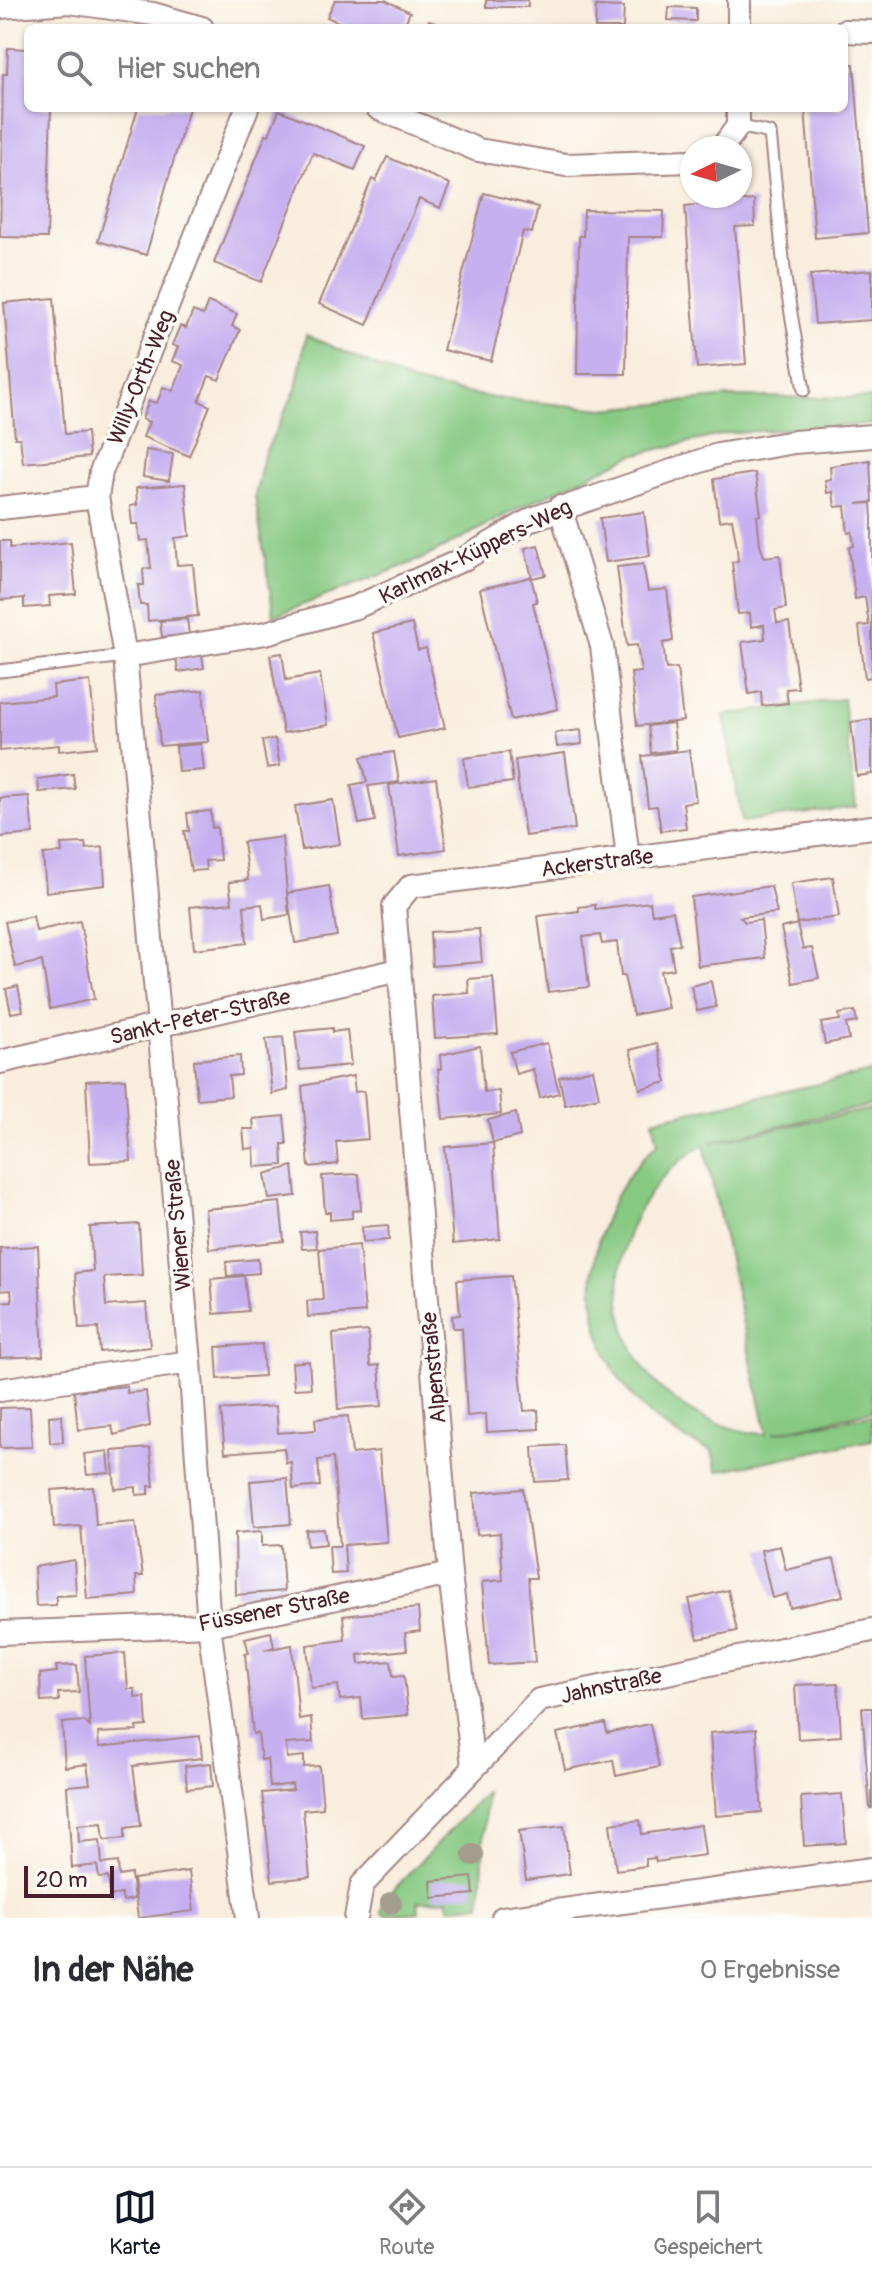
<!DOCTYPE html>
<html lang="de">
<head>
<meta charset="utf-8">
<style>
  body { margin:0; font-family:Pangolin,sans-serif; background:#f2f2f3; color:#2b2b33 }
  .compass { position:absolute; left:680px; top:136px; width:72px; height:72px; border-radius:50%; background:#fff; box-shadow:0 2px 6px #0004; rotate:265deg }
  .scale { position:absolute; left:24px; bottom:20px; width:90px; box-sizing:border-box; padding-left:8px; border:4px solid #4a1f2b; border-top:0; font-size:22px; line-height:28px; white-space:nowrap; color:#4a1f2b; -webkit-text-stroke:6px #fdfcf7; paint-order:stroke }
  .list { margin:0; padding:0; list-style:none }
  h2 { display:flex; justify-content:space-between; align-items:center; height:104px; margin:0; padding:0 32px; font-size:34px }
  h2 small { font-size:26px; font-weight:400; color:#7c7c81 }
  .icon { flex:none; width:44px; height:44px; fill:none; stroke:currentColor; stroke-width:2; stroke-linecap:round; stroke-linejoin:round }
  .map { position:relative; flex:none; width:872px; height:1918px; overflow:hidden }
  .search { position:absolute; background:#fff; box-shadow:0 2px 6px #0004; left:24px; right:24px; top:24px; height:88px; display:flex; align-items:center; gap:20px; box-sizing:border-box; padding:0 28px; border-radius:12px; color:#7c7c81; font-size:30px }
  .sheet { height:248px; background:#fff }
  nav { display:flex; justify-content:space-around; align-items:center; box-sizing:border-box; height:112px; border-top:2px solid #e1e1e2; background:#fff; font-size:22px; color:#7c7c81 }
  nav a { display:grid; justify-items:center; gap:4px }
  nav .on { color:#111827 }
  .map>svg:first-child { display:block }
  .green { fill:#86c982; stroke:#687456; stroke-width:2; fill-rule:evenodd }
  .building { fill:#c6b0f0 }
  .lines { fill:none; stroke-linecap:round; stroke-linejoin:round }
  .service-casing { stroke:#a28684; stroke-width:15 }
  .minor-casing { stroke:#a28684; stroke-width:26 }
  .service { stroke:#fff; stroke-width:11 }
  .minor { stroke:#fff; stroke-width:22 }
  .tree { fill:#a49d8c }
  .labels { text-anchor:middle; stroke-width:7; stroke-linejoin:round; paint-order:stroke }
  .street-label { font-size:22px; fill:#4a1f2b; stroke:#fdfcf7 }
</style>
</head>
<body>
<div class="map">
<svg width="872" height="1918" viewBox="0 0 872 1918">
  <rect width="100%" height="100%" fill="#fdfcf7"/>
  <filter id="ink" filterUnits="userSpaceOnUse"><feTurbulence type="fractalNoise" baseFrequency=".0125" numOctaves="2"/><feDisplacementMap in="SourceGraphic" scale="16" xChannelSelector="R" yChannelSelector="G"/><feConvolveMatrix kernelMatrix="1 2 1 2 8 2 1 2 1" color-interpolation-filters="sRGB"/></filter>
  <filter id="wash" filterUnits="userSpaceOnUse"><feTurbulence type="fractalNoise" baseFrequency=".006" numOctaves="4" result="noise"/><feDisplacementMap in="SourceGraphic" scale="32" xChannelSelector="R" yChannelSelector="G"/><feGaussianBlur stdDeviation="1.8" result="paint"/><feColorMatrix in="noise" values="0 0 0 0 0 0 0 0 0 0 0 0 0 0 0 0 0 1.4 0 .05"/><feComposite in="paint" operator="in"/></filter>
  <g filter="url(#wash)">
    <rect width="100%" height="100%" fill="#f9eede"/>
    <g class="green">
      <polygon points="306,335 414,383 493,398 604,409 731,397 872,398 872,424 729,433 633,455 521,507 424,558 274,616 255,496 264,455 296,389"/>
      <polygon points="843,699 856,807 742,822 724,715"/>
      <path d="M872 1072V1105L711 1142 872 1109V1411L773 1433 872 1415V1440L717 1471 712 1451C576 1401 554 1238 658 1143L653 1120ZM704 1145 767 1433V1434C744 1434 722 1426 702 1417 585 1360 598 1205 704 1145Z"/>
      <polygon points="486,1792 481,1904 449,1908 448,1899 418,1902 419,1912 386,1915 381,1912 385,1899"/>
    </g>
    <g id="blocks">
      <g class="building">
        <polygon points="335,0 385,0 410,12 403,28 351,28 327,17"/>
        <rect x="486" y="0" width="42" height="7"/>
        <polygon points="596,6 624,7 623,28 595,28"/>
        <polygon points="669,7 696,8 696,21 668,20"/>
        <polygon points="429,20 447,28 426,28"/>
        <polygon points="8,48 28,49 28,108 51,108 47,238 0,237 3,74 7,74"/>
        <polygon points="854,64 868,233 815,238 805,108 844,108 844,65"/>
        <polygon points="138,108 189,108 146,255 98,241"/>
        <polygon points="279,110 365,146 355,170 313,153 261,282 214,263 266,134 269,135"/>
        <polygon points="387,157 450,184 440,208 419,199 367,325 319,304 372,179 376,181"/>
        <polygon points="484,193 538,207 532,233 523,231 491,361 443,350"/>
        <polygon points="754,200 755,226 735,227 746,364 697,368 685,206"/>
        <polygon points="584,210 664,211 663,237 628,237 626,374 577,374 579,236 583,236"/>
        <polygon points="872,270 872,320 815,324 810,275"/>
        <polygon points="54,298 65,434 87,432 89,457 23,463 20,438 15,438 4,303"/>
        <polygon points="208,302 237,314 232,326 240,330 219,380 209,376 199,401 210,406 189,456 143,437 149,422 142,419 149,401 157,403 163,387 173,391 183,365 172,361 178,347 172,345 180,326 186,328 193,311 203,315"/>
        <polygon points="146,450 173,454 169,481 143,477"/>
        <polygon points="870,460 872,502 857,504 871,503 872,518 872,677 865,678 859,626 869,625 865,597 855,599 849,547 854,546 852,532 848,533 845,506 835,507 833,492 827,493 825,480 831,479 830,466"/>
        <polygon points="755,473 761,515 757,516 760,544 764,557 780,555 786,608 775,610 777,623 789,622 798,688 786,689 788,703 762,706 761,692 749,694 742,642 765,639 764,625 751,627 750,613 738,614 732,562 738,561 737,547 732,519 719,521 714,479"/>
        <polygon points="185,484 190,536 175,538 177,565 193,564 198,616 148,621 147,605 140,605 138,585 144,585 143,569 151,568 148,540 140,541 138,524 132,524 130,506 137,505 136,488"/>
        <polygon points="644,512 650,556 606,562 600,518"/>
        <polygon points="0,541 10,541 10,548 71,542 76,594 49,596 50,606 24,608 24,598 0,600"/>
        <polygon points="538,545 546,575 532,578 525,548"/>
        <polygon points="643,564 648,591 667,589 673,641 663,643 666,669 677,668 683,721 637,726 631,673 641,672 637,645 627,646 617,567"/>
        <polygon points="531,577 537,602 533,603 558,709 511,720 480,589"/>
        <polygon points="187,619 189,635 162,637 160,621"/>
        <polygon points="412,624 418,650 426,648 445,728 398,738 373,633"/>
        <polygon points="282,653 286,680 320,674 328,725 283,733 270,655"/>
        <polygon points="202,655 204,668 178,672 176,659"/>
        <polygon points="90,681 97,747 59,751 59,745 0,751 0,702 54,697 53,685"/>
        <polygon points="203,690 208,742 160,746 156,695"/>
        <polygon points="872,719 872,774 857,776 851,722"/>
        <polygon points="673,723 676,750 651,753 648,726"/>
        <polygon points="581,730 582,744 557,747 555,733"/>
        <polygon points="275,739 280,766 267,768 262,741"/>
        <polygon points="201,744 204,770 178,772 176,746"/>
        <polygon points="689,750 696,801 683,803 686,828 661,831 657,806 648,807 642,756"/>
        <polygon points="394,752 399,782 368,786 375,821 359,824 351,785 367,782 361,757"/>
        <polygon points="509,752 513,782 468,787 464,758"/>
        <polygon points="565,753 575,829 525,836 515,760"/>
        <polygon points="73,774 75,789 39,792 38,779"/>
        <polygon points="436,778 446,849 399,856 389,785"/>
        <polygon points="29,796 33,834 0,837 0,798"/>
        <polygon points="333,800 340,844 302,850 295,806"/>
        <polygon points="211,811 212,828 217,827 220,860 205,861 206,870 191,871 184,831 189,831 187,813"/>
        <polygon points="282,837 289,915 264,919 262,904 244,906 247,943 194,949 190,907 232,903 229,882 248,880 243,842"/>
        <polygon points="85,843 86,849 103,847 105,885 46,892 43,854 62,853 61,844"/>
        <polygon points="833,877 839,917 797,923 791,883"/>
        <polygon points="329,886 337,936 295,943 287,893"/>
        <polygon points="771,886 777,913 740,917 745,922 761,920 765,958 698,966 691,897"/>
        <polygon points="650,902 652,914 673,911 680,944 670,946 674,969 660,971 668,1008 633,1015 624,976 621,976 617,942 602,944 600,935 583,937 589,987 548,992 538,916 579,911 579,907 595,905 595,909"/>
        <polygon points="33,916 36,931 80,921 94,999 50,1009 42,961 15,967 5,922"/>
        <polygon points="797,924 803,949 812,948 819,978 793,983 781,928"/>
        <polygon points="479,929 482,962 432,966 430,932"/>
        <polygon points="493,977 498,1034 435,1038 432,996 469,993 468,979"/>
        <polygon points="711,981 716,1007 697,1011 691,986"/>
        <polygon points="18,986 23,1011 11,1013 6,989"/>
        <polygon points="855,1011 857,1022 846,1024 849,1039 825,1044 821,1023 840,1020 839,1014"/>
        <polygon points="332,1028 332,1032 347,1030 351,1065 300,1070 295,1032"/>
        <polygon points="283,1037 288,1090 272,1094 266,1039"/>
        <polygon points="547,1043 559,1093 540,1098 533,1069 516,1074 510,1052"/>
        <polygon points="657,1043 667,1082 640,1089 630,1050"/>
        <polygon points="480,1046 484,1092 499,1091 501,1114 443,1119 438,1069 441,1069 440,1055"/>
        <polygon points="240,1056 241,1075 229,1076 231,1096 197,1099 194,1060"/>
        <polygon points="593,1069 599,1097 565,1105 559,1077"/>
        <polygon points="353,1076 355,1092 364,1091 368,1139 336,1142 338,1164 309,1167 302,1086"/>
        <polygon points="125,1079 131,1161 90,1163 86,1081"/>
        <polygon points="516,1113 520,1136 493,1143 488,1120"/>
        <polygon points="284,1116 287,1144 282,1144 283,1165 255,1167 254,1148 245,1149 243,1129 254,1129 253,1119"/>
        <polygon points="493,1143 500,1239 453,1244 445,1147"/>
        <polygon points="293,1166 296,1196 269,1199 265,1174"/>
        <polygon points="359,1174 361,1210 352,1211 352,1218 330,1220 330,1212 325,1212 322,1176"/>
        <polygon points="280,1202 284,1241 209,1249 205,1209"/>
        <polygon points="139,1224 142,1275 104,1277 106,1306 146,1303 150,1347 100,1352 98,1328 79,1329 75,1273 93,1271 90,1227"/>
        <polygon points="388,1225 389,1240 363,1242 362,1227"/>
        <polygon points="315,1231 317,1248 302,1249 300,1232"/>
        <polygon points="359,1245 365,1312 308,1317 307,1301 323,1300 319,1249"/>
        <polygon points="38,1246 43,1356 0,1358 0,1302 12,1301 11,1290 0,1291 0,1248"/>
        <polygon points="258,1259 259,1273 227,1276 226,1262"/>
        <polygon points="244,1276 248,1311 214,1314 211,1279"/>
        <polygon points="511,1276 524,1411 538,1410 539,1429 487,1432 486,1414 467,1416 462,1328 453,1328 452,1316 460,1315 457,1280"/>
        <polygon points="368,1331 370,1366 379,1365 382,1406 338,1409 333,1334"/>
        <polygon points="262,1344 264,1376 218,1379 216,1347"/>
        <polygon points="309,1361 311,1388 294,1389 292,1363"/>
        <polygon points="127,1386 127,1393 146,1391 150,1426 114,1435 112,1426 78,1430 74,1391"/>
        <polygon points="276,1406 278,1433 316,1430 315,1419 348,1416 352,1454 379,1451 387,1542 344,1545 346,1573 331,1574 329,1546 340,1546 333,1458 318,1460 320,1486 293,1489 291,1462 286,1463 284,1448 225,1453 221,1410"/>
        <polygon points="30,1407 32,1447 0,1448 0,1408"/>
        <polygon points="62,1415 63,1442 50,1443 49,1416"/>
        <polygon points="565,1445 568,1480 535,1482 533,1447"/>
        <polygon points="150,1448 154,1486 149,1486 149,1494 136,1495 136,1487 115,1489 112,1451"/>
        <polygon points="108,1451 110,1473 87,1475 84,1454"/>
        <polygon points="287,1478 291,1524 254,1527 250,1481"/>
        <polygon points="93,1487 96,1525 135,1522 143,1576 136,1576 137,1595 87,1599 81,1526 54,1528 51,1490"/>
        <polygon points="523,1489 536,1578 528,1578 535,1662 489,1665 482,1582 503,1580 500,1533 477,1535 474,1493"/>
        <polygon points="324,1529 326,1544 307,1546 306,1530"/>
        <polygon points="262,1531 262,1546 281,1545 284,1591 236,1595 235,1533"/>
        <polygon points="780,1546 786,1570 834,1559 843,1596 790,1608 787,1594 772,1598 761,1550"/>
        <polygon points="74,1560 76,1595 56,1596 56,1605 36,1606 34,1567"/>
        <polygon points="728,1590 737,1631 698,1639 689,1599"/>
        <polygon points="418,1608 420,1631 405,1633 407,1650 358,1655 359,1664 391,1661 393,1676 404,1675 408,1715 363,1719 361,1698 340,1700 338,1685 311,1688 307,1645 345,1640 343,1616"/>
        <polygon points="271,1632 274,1647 264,1650 292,1645 299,1719 311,1717 313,1742 286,1744 287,1758 304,1756 304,1767 319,1766 323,1808 303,1810 310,1877 272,1881 262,1793 293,1790 292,1784 270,1787 267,1759 261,1760 258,1733 253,1734 245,1654 249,1653 245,1638"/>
        <polygon points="125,1653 128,1689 135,1689 135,1698 145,1697 147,1726 137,1727 137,1731 98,1733 99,1747 200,1736 202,1758 133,1766 141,1826 125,1828 125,1838 104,1840 102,1823 78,1825 79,1842 100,1840 102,1864 118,1862 119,1876 131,1874 134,1899 123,1901 121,1894 110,1896 108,1877 99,1878 97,1865 72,1868 67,1786 90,1784 87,1764 65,1767 62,1723 84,1721 90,1727 85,1656"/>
        <polygon points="77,1665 79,1692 58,1693 59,1701 41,1702 40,1674 57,1672 56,1666"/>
        <polygon points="838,1683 841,1736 798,1739 795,1685"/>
        <polygon points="862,1708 872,1708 872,1808 870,1808"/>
        <polygon points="605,1723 607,1733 650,1724 659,1767 616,1776 613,1760 565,1770 557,1733"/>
        <polygon points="756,1729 762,1812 716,1816 710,1733"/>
        <polygon points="211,1763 213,1786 187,1789 185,1766"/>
        <polygon points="842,1794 846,1843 804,1846 801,1797"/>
        <polygon points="640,1820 642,1834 701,1825 705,1855 656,1862 655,1858 646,1859 646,1866 616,1870 610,1824"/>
        <polygon points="564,1826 570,1874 526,1880 519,1831"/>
        <polygon points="189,1871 194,1911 138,1918 133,1879"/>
        <polygon points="472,1877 474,1894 432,1898 431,1881"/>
      </g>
    </g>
  </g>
  <g filter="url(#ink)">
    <use href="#blocks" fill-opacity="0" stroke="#a28684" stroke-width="2"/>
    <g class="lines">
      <defs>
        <g id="service">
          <polyline points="738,126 770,133 785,278 804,390"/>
          <polyline points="0,671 125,656"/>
        </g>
        <g id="minor">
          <polyline points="739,0 739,28"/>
          <polyline points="0,7 69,2 153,14 202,28"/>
          <polyline points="844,31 872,32"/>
          <polyline points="247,108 101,472 97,497 125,656 190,1362 209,1625 248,1918"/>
          <polyline points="378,108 478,150 566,165 692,161"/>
          <polyline points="722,148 738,126 738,108"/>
          <polyline points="560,507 602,646 628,858"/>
          <polyline points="0,508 97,497"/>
          <polyline points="125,656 266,633 356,607 464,559 532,519 718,455 794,442 872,436"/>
          <polyline points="0,1062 399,970"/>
          <polyline points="0,1390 190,1362"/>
          <polyline points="0,1633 209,1625 450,1574"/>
          <polyline points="473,1766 450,1574 394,906 411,886 872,827"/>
          <polyline points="356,1918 362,1885 539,1700 872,1630"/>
          <polyline points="503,1918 872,1869"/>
        </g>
      </defs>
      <use href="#service" class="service-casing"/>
      <use href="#minor" class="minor-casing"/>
      <use href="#service" class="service"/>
      <use href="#minor" class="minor"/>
    </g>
    <g class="tree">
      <circle cx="473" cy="1855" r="11"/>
      <circle cx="391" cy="1903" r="11"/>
    </g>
  </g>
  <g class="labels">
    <g class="street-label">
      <text transform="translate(140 377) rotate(-68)" y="8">Willy-Orth-Weg</text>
      <text transform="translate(475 551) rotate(-26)" y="8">Karlmax-Küppers-Weg</text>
      <text transform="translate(597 862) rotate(-7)" y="8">Ackerstraße</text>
      <text transform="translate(200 1016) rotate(-13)" y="8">Sankt-Peter-Straße</text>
      <text transform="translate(177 1225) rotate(-95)" y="8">Wiener Straße</text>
      <text transform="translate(433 1368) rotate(-95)" y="8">Alpenstraße</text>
      <text transform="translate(274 1609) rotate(-11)" y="8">Füssener Straße</text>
      <text transform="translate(611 1685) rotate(-12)" y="8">Jahnstraße</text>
    </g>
  </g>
</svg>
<svg class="compass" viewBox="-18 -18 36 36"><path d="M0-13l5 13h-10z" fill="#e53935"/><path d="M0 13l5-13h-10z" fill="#7c7c81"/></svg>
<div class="scale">20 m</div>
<div class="search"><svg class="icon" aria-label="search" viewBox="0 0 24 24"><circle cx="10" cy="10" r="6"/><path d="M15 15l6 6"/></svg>Hier suchen</div>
</div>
<section class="sheet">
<h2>In der Nähe<small>0 Ergebnisse</small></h2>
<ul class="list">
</ul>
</section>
<nav>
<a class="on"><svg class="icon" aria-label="map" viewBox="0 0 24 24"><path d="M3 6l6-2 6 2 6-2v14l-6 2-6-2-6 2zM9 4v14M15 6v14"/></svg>Karte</a>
<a><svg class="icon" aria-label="directions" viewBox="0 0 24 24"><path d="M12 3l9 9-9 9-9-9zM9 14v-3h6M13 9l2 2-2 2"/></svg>Route</a>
<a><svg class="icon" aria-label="saved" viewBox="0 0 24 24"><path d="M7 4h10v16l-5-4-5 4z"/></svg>Gespeichert</a>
</nav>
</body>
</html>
